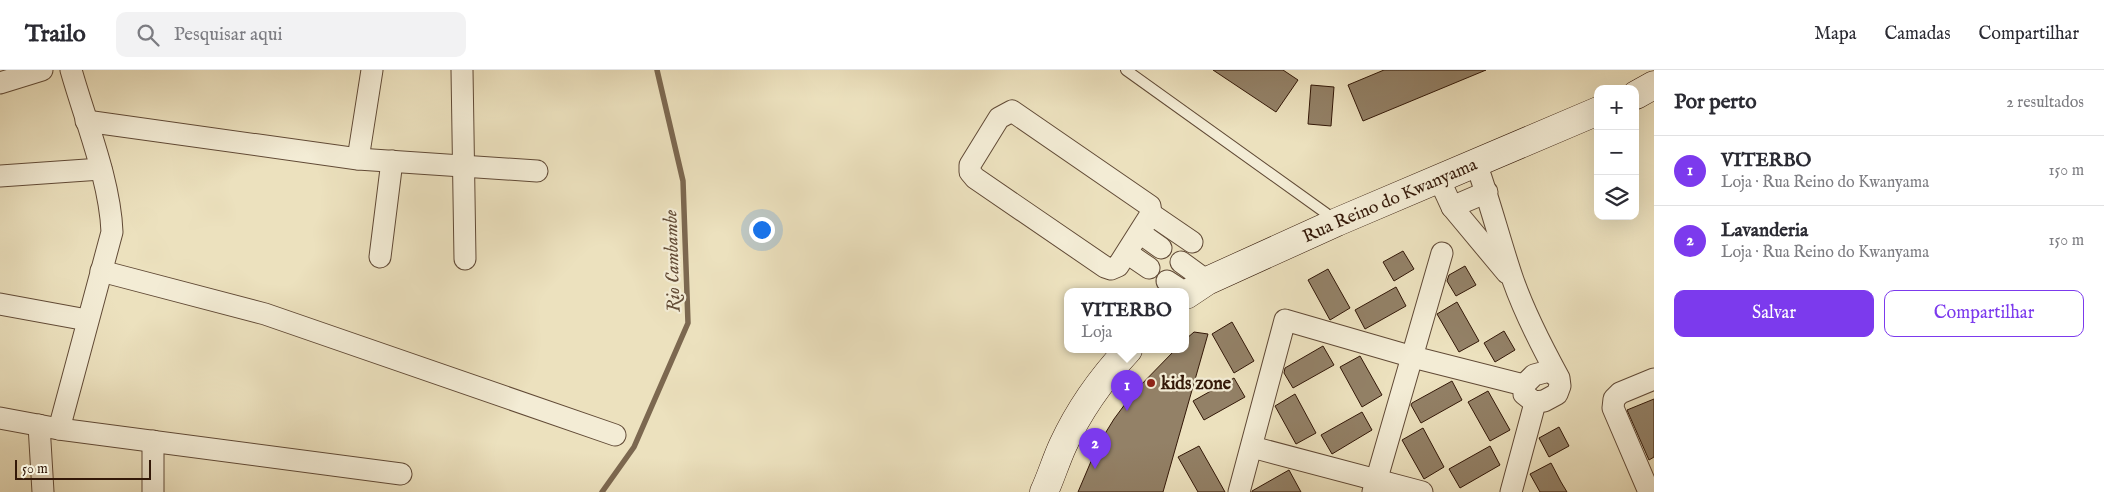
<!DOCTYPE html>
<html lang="pt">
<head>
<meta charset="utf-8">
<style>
  body { margin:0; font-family:"IM FELL English",serif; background:#f2f2f3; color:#2b2b33 }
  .controls { position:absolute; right:15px; top:15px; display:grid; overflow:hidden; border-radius:10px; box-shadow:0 5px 20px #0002 }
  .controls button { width:45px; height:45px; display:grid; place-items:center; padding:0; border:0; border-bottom:1px solid #e1e1e2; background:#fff; color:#2b2b33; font:25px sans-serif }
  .scale { position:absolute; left:15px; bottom:12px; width:136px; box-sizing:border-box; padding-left:5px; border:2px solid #331808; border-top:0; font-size:14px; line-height:18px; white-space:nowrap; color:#331808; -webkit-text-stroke:4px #f3ecd5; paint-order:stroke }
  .you { position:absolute; left:761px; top:159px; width:18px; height:18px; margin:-12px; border:4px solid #fff; border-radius:50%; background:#1a73e8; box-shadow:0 0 0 8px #1a73e833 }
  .badge { display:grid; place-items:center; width:32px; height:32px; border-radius:50%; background:#7c3aed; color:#fff; font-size:16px; font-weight:700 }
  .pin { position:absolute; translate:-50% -41px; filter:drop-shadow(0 1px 2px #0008) }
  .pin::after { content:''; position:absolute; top:26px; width:18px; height:15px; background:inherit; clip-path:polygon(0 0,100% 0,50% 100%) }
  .popup { position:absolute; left:1064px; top:218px; width:125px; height:65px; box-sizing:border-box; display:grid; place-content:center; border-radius:10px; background:#fff; filter:drop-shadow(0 1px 4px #0005); font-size:16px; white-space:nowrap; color:#7c7c81 }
  .popup b { font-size:19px; color:#2b2b33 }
  .popup::after { content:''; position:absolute; left:50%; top:100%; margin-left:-10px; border:10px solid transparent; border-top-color:#fff }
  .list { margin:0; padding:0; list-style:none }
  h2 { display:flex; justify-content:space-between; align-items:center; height:65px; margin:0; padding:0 20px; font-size:21px }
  h2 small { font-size:16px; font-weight:400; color:#7c7c81 }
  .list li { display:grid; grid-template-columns:32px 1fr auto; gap:15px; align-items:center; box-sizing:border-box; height:70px; padding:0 20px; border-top:1px solid #e1e1e2 }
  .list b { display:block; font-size:19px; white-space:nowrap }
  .list p { margin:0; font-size:16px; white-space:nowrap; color:#7c7c81 }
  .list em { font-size:16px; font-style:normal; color:#7c7c81 }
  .actions { display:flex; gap:10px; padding:15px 20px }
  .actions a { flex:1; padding:11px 0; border:1px solid #7c3aed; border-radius:10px; text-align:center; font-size:18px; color:#7c3aed }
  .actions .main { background:#7c3aed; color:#fff }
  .icon { flex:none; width:28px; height:28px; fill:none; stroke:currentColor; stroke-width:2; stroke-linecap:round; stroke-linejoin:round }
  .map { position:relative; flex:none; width:1654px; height:422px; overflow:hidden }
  header { display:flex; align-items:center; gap:30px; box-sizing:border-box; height:70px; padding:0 25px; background:#fff; border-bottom:1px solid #e1e1e2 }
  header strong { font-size:24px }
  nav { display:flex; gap:28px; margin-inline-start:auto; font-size:18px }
  .search { width:350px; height:45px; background:#f2f2f3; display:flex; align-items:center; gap:12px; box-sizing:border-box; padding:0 18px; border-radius:10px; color:#7c7c81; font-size:19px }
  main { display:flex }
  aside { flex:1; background:#fff }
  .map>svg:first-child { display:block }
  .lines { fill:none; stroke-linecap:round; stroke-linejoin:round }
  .stream { stroke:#7c6850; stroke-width:5.5 }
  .building { fill:#938167; stroke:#331808 }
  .lane-casing { stroke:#614a36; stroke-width:12 }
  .street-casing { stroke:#614a36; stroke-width:23 }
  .secondary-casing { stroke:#331808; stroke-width:29 }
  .lane { stroke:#f3ecd5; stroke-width:10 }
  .street { stroke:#f3ecd5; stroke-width:21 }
  .secondary { stroke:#f3ecd5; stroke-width:28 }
  .poi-dot { fill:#8f2418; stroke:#f3ecd5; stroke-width:2 }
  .labels { text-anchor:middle; stroke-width:4.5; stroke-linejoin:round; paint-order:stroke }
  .street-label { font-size:18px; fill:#331808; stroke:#f3ecd5 }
  .poi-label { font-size:18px; font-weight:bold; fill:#331808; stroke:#f3ecd5; text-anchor:start }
  .water-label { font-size:19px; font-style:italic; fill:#644d38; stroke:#f3ecd5 }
</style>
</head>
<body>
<header>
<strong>Trailo</strong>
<div class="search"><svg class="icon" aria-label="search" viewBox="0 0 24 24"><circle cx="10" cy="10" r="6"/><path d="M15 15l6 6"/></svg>Pesquisar aqui</div>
<nav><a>Mapa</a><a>Camadas</a><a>Compartilhar</a></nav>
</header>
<main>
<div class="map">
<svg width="1654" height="422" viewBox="0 0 1654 422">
  <rect width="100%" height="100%" fill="#ece1be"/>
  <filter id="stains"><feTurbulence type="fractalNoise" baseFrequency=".004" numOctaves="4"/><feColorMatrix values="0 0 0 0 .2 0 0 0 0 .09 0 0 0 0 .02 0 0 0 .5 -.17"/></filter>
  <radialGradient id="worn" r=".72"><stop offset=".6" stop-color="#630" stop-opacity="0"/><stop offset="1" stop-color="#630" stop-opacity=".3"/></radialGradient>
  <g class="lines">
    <polyline class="stream" points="602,422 634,377 688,253 683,111 657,0"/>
  </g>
  <g class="building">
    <polygon points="1213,0 1283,0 1298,10 1276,42"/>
    <polygon points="1384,0 1486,0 1363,51 1348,15"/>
    <polygon points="1311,15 1334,17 1331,56 1308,54"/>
    <polygon points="1403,181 1414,199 1394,211 1383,192"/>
    <polygon points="1465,196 1476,215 1456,226 1447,211 1449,205"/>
    <polygon points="1328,199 1350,238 1330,250 1308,210"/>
    <polygon points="1396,217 1406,236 1365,259 1355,240"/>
    <polygon points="1457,232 1479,271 1459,282 1437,244"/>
    <polygon points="1232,252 1254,291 1234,303 1212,264"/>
    <polygon points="1504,261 1515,280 1495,292 1484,273"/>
    <polygon points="1194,262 1208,264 1163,422 1078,422 1098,375 1114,349 1134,322 1175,280 1186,280 1186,269"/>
    <polygon points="1323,276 1334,295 1293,318 1284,303 1285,298"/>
    <polygon points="1360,286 1382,325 1362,337 1340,297"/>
    <polygon points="1234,308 1245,327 1204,350 1193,331"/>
    <polygon points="1452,311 1462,330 1421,353 1411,335 1412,333"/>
    <polygon points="1488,321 1510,360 1490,371 1468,332"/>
    <polygon points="1295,324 1316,363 1296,374 1275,336"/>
    <polygon points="1654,329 1654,387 1649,390 1627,340"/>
    <polygon points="1362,342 1372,360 1332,384 1321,365"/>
    <polygon points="1559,357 1569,376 1549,387 1539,368"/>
    <polygon points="1423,358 1444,397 1424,409 1402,370"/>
    <polygon points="1199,376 1216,406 1225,422 1198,422 1178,387"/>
    <polygon points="1490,376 1500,395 1460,418 1449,399"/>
    <polygon points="1551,393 1561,412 1567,422 1540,422 1530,404"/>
    <polygon points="1289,400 1301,422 1252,422 1252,421"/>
  </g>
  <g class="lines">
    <defs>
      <polyline id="lane" points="1126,0 1334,149"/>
      <g id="street">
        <polyline points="462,0 465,189"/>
        <polyline points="0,13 42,0"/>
        <polygon points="1012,41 1150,136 1151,144 1118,196 1111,199 1105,197 975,108 970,102 970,95 999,48"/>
        <polyline points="86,51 358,89 537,101"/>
        <polyline points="358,89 372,0"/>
        <path d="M1476 93C1490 132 1500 172 1513 210 1525 244 1542 277 1559 308L1560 316 1557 324 1544 331 1534 332 1524 324 1525 314 1534 305 1549 301 1559 308"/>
        <polyline points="0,106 101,99"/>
        <polyline points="1439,109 1452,137 1507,203"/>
        <polyline points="1452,137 1487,122"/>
        <polyline points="1151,144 1192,172"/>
        <polyline points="1140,163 1161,178"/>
        <polyline points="1127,183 1149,198"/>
        <polyline points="380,187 392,91"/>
        <polyline points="1181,192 1207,211"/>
        <polyline points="101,201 265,244 615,365"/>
        <polyline points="1167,211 1184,222"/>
        <polyline points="0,234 87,250"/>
        <polyline points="0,348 59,359 401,404"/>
        <polyline points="39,355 43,422"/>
        <path d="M59 359 112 162C110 110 85 50 71 0"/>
        <polyline points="1252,377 1422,422"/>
        <polyline points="153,422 153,371"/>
        <polyline points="1239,422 1285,250 1413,287 1524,315"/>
        <polyline points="1373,422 1442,183"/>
        <polyline points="1511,422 1535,333"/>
        <polyline points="1649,422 1613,338 1614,329 1620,323 1654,309"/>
      </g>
      <g id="secondary">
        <polyline points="1636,25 1654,15"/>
        <path id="s1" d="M1186 225 1207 211 1337 152 1598 41"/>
        <path d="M1044 422C1051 407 1056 390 1063 375 1079 340 1102 308 1128 280"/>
      </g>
    </defs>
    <use href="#lane" class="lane-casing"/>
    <use href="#street" class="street-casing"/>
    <use href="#secondary" class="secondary-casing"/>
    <use href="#lane" class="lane"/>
    <use href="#street" class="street"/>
    <use href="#secondary" class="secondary"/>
  </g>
  <circle class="poi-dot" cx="1151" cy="313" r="5"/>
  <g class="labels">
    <g class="street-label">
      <text dy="6" stroke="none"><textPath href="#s1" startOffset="225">Rua Reino do Kwanyama</textPath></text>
    </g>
    <g class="poi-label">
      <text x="1161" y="319">kids zone</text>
    </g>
    <g class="water-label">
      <text transform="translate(671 191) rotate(-92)" y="7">Rio Cambambe</text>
    </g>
  </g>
  <rect width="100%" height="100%" filter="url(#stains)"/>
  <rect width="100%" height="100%" fill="url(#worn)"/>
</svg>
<div class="controls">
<button>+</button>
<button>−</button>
<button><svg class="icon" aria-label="layers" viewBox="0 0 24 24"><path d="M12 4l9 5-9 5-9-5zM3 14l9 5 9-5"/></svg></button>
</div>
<div class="scale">50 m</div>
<div class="you"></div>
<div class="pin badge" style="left:1127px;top:341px">1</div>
<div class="popup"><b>VITERBO</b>Loja</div>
<div class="pin badge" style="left:1095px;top:399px">2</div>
</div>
<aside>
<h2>Por perto<small>2 resultados</small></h2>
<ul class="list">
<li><span class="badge">1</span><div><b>VITERBO</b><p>Loja · Rua Reino do Kwanyama</p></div><em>150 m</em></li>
<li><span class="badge">2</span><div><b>Lavanderia</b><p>Loja · Rua Reino do Kwanyama</p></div><em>150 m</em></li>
</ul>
<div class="actions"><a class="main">Salvar</a><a>Compartilhar</a></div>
</aside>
</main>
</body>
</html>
